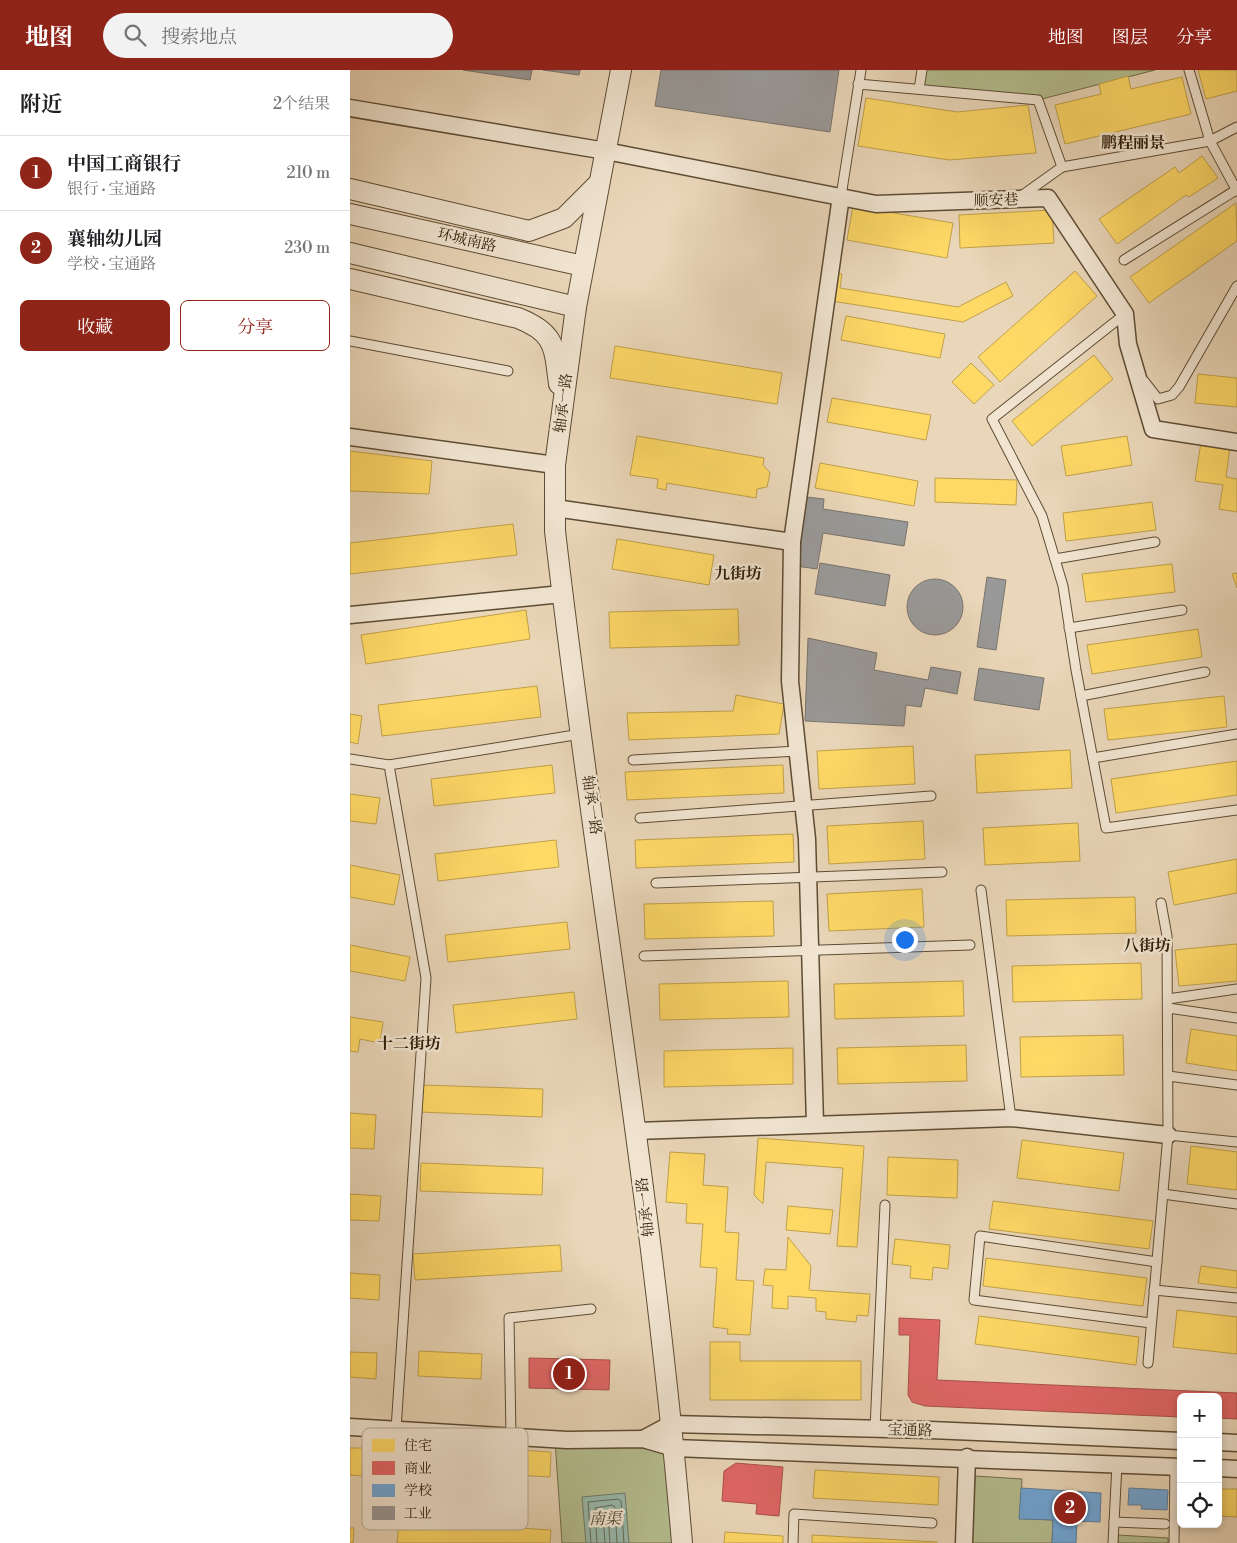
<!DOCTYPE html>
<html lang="zh">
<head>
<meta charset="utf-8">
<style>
  body { margin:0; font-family:"Libre Bodoni","Noto Serif SC",serif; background:#f2f2f2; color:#202124 }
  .controls { position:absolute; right:15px; bottom:15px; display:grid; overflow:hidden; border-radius:8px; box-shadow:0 2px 8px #0003 }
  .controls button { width:45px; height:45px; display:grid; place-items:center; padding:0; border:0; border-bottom:1px solid #e0e0e0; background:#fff; color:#202124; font:25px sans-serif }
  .you { position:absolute; left:554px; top:869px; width:18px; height:18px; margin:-12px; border:4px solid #fff; border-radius:50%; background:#1a73e8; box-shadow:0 0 0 8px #1a73e833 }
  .badge { display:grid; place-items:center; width:32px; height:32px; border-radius:50%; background:#8f2418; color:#fff; font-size:16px; font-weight:700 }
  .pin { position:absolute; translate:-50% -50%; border:2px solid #fff; box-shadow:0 1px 5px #0006 }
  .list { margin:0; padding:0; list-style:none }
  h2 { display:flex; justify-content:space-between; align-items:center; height:65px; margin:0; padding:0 20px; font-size:21px }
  h2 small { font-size:16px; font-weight:400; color:#757577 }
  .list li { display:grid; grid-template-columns:32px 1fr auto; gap:15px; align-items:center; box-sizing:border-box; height:75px; padding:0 20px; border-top:1px solid #e0e0e0 }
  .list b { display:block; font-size:19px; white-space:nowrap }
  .list p { margin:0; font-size:16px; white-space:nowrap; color:#757577 }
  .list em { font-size:16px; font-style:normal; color:#757577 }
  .actions { display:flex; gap:10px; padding:15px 20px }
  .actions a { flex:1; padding:11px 0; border:1px solid #8f2418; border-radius:8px; text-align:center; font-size:18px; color:#8f2418 }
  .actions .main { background:#8f2418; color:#fff }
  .icon { flex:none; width:28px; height:28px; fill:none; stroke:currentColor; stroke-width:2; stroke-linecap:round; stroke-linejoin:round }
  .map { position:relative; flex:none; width:887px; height:1473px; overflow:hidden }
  header { display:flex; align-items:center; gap:30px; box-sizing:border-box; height:70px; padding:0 25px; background:#8f2418; color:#fff }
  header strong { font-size:24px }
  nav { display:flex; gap:28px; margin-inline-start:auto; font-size:18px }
  .search { width:350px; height:45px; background:#f2f2f2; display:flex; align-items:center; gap:12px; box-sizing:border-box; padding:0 18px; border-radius:28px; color:#757577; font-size:19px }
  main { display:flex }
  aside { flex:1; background:#fff }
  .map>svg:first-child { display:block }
  .green { fill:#b5bf91; stroke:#726e4c }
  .water { fill:#98baae; stroke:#6e7c6b }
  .homes { fill:#ffd966; stroke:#c0a14a }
  .shops { fill:#e06666; stroke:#ab504a }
  .schools { fill:#6fa8dc; stroke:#5c7f9c }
  .industry { fill:#999; stroke:#79746d }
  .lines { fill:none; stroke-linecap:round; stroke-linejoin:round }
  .shore { stroke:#636c5a; stroke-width:1 }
  .service-casing { stroke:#5d4c34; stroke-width:11 }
  .minor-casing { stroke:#5d4c34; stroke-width:19 }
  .tertiary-casing { stroke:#5d4c34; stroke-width:22 }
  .service { stroke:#f1e5d2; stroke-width:9 }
  .minor { stroke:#f1e5d2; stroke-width:16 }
  .tertiary { stroke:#f1e5d2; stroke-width:20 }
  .labels { text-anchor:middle; stroke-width:5; stroke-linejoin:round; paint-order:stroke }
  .street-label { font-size:15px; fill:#2e1e07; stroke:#f1e5d2 }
  .neighbourhood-label { font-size:16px; font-weight:bold; fill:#2e1e07; stroke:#f1e5d2 }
  .water-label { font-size:16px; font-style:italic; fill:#4e4d39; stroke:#f1e5d2 }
  .key { fill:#f1e5d2; stroke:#b6a995; stroke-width:1 }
  .key-label { font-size:14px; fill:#2e1e07 }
</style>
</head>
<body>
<header>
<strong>地图</strong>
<div class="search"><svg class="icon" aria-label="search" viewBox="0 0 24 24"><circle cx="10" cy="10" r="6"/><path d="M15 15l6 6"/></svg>搜索地点</div>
<nav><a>地图</a><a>图层</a><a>分享</a></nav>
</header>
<main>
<aside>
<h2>附近<small>2个结果</small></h2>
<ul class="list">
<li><span class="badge">1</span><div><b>中国工商银行</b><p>银行 · 宝通路</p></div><em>210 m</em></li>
<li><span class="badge">2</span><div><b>襄轴幼儿园</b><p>学校 · 宝通路</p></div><em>230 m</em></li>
</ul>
<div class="actions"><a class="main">收藏</a><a>分享</a></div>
</aside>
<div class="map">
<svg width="887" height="1473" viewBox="0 0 887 1473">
  <rect width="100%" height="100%" fill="#ead7b9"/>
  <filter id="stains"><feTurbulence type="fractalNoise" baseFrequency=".004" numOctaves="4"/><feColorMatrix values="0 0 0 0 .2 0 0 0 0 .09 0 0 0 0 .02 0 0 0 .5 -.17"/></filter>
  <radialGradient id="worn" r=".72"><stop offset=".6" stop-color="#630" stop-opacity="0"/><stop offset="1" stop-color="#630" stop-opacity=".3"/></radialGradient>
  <g class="green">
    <polygon points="572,0 805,0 688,30 569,19"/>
    <polygon points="205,1370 324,1378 332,1473 212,1473"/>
    <polygon points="625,1406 672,1409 670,1448 703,1450 702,1473 622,1473"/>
    <polygon points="768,1465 818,1468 818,1473 768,1473"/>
  </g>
  <polygon class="water" points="275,1423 279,1473 236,1473 232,1427"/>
  <g class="homes">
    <polygon points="848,0 887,0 887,21 856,29"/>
    <polygon points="778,6 781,19 832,7 841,44 715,74 705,35 751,24 749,14"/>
    <polygon points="516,28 607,42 678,35 686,83 599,90 508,76"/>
    <polygon points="852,86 868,108 839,127 836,125 767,174 749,149 825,97 829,103"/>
    <polygon points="886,133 887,171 799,233 780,207"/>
    <polygon points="503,136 603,153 597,188 497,170"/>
    <polygon points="702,140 704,173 610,178 609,145"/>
    <polygon points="725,201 747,226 650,312 628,287"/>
    <polygon points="486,203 492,204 490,218 608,237 656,212 663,226 613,252 482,231"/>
    <polygon points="496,246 595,264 590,288 491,270"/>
    <polygon points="265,276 432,303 427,334 260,308"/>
    <polygon points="744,285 763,309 682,376 662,351"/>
    <polygon points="621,293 644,315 624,334 602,312"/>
    <polygon points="848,304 887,308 887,337 845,333"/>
    <polygon points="482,328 581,345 576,370 477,352"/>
    <polygon points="287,366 414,388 413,395 420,403 417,417 407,419 406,428 317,413 316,420 307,418 308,409 280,405"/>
    <polygon points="777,366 782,395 716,406 711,376"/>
    <polygon points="851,372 880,377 876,407 887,409 887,442 869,439 873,415 845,411"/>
    <polygon points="0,381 82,391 79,424 0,421"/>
    <polygon points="470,393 568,411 564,436 465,418"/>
    <polygon points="585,408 667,410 666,435 585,432"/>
    <polygon points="802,432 806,460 716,471 713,443"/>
    <polygon points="163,454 167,485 0,504 0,473"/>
    <polygon points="267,469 364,485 359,515 262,499"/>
    <polygon points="822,494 825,522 736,532 732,504"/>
    <polygon points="887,503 887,518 882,504"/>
    <polygon points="388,539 389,575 260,578 259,542"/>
    <polygon points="176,540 180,569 16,594 11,565"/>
    <polygon points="848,559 852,587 742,604 737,575"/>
    <polygon points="187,616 191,647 32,666 28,635"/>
    <polygon points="386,625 434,634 429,664 279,670 277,643 383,641"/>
    <polygon points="874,626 877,657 758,670 754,639"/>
    <polygon points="0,644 12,646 8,674 0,672"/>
    <polygon points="563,676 565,714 469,719 467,681"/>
    <polygon points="720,680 722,718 627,723 625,685"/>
    <polygon points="887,691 887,725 766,743 761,709"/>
    <polygon points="202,695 205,723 84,736 81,709"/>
    <polygon points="433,695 434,723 277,730 275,702"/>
    <polygon points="0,724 30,728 26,754 0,751"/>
    <polygon points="573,751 575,789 479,794 477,756"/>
    <polygon points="728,753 730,791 635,795 633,758"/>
    <polygon points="443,764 444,792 286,798 285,770"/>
    <polygon points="206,770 209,797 88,811 85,784"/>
    <polygon points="887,789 887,823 824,835 818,802"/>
    <polygon points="0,795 50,805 44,835 0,827"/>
    <polygon points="572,819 574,857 479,861 477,824"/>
    <polygon points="785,827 786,863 657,866 656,830"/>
    <polygon points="423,831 424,866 295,869 294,834"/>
    <polygon points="217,852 220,879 98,892 95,865"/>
    <polygon points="887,874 887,911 829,916 825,880"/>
    <polygon points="0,875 60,887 55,911 0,901"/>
    <polygon points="791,893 792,929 663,932 662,896"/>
    <polygon points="438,911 439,947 310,950 309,914"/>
    <polygon points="613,911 614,946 485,949 484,914"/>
    <polygon points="224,922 227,949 106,963 103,935"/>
    <polygon points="0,947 33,952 30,973 10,969 8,982 0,981"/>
    <polygon points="841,959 887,966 887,1001 836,993"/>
    <polygon points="773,965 774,1005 671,1007 670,967"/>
    <polygon points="616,975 617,1011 488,1014 487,978"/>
    <polygon points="443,978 443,1014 314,1017 314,981"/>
    <polygon points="71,1015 193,1019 192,1047 70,1042"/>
    <polygon points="0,1043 26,1045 24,1079 0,1078"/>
    <polygon points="408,1068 514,1076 507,1177 487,1176 493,1098 416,1092 413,1134 404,1125"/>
    <polygon points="672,1070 774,1083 769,1121 667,1108"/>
    <polygon points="841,1076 887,1082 887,1120 837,1114"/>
    <polygon points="320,1082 355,1084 353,1115 378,1117 375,1162 389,1163 386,1210 404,1211 400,1265 377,1264 378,1259 363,1257 367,1198 350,1197 353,1154 336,1153 337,1134 316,1132"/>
    <polygon points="538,1087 608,1090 607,1128 537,1125"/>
    <polygon points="71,1093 193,1098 192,1125 70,1121"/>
    <polygon points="0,1124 31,1126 29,1151 0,1150"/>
    <polygon points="643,1131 803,1151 799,1179 639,1159"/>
    <polygon points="438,1136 483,1140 480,1164 436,1160"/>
    <polygon points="438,1167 461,1196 459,1220 520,1224 518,1246 507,1245 506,1252 476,1249 476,1242 466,1241 466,1228 438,1226 438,1239 422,1238 423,1216 413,1215 415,1199 436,1200"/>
    <polygon points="545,1169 600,1175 598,1199 583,1197 582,1210 560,1208 561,1196 542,1194"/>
    <polygon points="210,1175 212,1201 65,1210 63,1184"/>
    <polygon points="636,1188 797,1208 793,1236 633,1216"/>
    <polygon points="851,1196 887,1201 887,1218 848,1213"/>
    <polygon points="0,1203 30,1205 29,1230 0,1228"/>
    <polygon points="827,1240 887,1247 887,1284 823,1277"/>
    <polygon points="629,1246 789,1267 786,1295 625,1274"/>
    <polygon points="360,1272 390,1272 390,1291 511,1291 511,1330 360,1330"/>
    <polygon points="69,1281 132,1284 131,1309 68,1306"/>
    <polygon points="0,1282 27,1283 26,1309 0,1307"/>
    <polygon points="49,1373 201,1382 200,1407 48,1398"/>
    <polygon points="0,1378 13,1378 12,1406 0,1405"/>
    <polygon points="465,1400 589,1407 588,1435 463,1428"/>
    <polygon points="868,1419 887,1419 887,1447 868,1446"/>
    <polygon points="49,1451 201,1460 200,1473 47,1473"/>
    <polygon points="0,1458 4,1458 3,1473 0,1473"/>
    <polygon points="375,1462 433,1466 433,1473 374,1473"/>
    <polygon points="462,1465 587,1472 587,1473 462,1473"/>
  </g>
  <g class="shops">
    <polygon points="549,1248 590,1250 587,1310 887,1323 887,1349 868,1348 868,1327 831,1327 831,1347 575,1336 562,1332 558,1325 560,1265 549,1265"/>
    <polygon points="179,1288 260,1290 259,1320 179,1318"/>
    <polygon points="386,1393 433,1397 429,1446 406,1444 407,1434 372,1431 374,1401"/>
  </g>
  <g class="schools">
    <polygon points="671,1418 751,1423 750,1452 727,1451 726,1473 702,1473 703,1450 669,1449"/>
    <polygon points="779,1418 818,1420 817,1440 791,1439 792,1435 778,1435"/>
  </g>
  <g class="industry">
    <polygon points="113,0 182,0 180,10"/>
    <polygon points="193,0 230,0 229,5"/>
    <polygon points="311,0 489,0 480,62 305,36"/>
    <polygon points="457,427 474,429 473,439 558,452 554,476 473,463 467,499 446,496"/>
    <polygon points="470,493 540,505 535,536 465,524"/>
    <polygon points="637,507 656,510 646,580 627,577"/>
    <circle cx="585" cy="537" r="28"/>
    <polygon points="458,568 527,583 524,600 578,610 581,597 611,602 607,624 575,618 571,637 556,635 554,656 455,651"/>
    <polygon points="629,598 694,608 689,640 624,630"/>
  </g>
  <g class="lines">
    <g class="shore">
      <polyline points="241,1473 238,1432 268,1429 271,1431 274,1473"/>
      <polyline points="247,1473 245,1438 262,1435 265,1437 267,1473"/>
      <polyline points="255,1473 253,1446 256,1444 258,1446 260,1473"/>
    </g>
    <defs>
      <g id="service">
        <polyline points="839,0 860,71 887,121"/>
        <polyline points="508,14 688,30 712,97 670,127"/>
        <polyline points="569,19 572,0"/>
        <polyline points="712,97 860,71 887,57"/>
        <polyline points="491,126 511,0"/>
        <polyline points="774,190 886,120"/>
        <polyline points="775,244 642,349 692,446 713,516 726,600 756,758 887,740"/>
        <polyline points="0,271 158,301"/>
        <polyline points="794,311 808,329 822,325 829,317 887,216"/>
        <polyline points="705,489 805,472"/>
        <polyline points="719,558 832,540"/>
        <polyline points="731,626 855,602"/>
        <polyline points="743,688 887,664"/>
        <polyline points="0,689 39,695 76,908 46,1359"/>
        <polyline points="283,690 448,681"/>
        <polyline points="39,695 231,664"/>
        <polyline points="290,748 581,726"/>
        <polyline points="306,813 592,802"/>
        <polyline points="631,820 661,1048"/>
        <polyline points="294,886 620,875"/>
        <polyline points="818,929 887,919"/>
        <polyline points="818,938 887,948"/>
        <polyline points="818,1006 887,1015"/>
        <polyline points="818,1065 887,1072"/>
        <polyline points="813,1124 887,1134"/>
        <polyline points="804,1220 887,1228"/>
        <polyline points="801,1253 624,1230 630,1166 807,1192"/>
        <polyline points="798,1293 818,1065 817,866 811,833"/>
        <polyline points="525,1359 535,1135"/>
        <polyline points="161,1367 159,1248 241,1239"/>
        <polyline points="764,1452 815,1454"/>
        <polyline points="443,1473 444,1444 582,1453"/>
        <polyline points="763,1473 767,1394"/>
        <polyline points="824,1473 825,1396"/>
      </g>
      <g id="minor">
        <polyline points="0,38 256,81 526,134 698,128 775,244 778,274 803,359 887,372"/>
        <polyline points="0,367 205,395"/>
        <polyline points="205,438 442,472"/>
        <polyline points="0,545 212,524"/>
        <polyline points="465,1054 457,769 440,611 442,472 491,126"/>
        <polyline points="286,1061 661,1048 818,1065"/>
        <polyline points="0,1357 217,1370 293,1369 324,1378 831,1397"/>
        <polyline points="293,1369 321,1354 580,1360 831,1371"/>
        <polyline points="868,1372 887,1373"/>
        <polyline points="868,1398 887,1399"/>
        <polyline points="614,1473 617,1387"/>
      </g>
      <g id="tertiary">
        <path d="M271 0 226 237 205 395V461C244 799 304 1134 332 1473"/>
        <polyline points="0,119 179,161 214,148 249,113"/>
        <polyline points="0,144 233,196"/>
        <polyline points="0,183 226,237"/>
        <path d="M0 209 168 248C206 263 204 277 209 314"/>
      </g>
    </defs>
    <use href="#service" class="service-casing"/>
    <use href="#minor" class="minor-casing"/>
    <use href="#tertiary" class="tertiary-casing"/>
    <use href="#service" class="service"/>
    <use href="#minor" class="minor"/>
    <use href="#tertiary" class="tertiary"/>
  </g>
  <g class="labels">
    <g class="street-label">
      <text transform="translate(646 130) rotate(-2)" y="5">顺安巷</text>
      <text transform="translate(117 170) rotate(13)" y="5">环城南路</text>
      <text transform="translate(213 333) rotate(-83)" y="5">轴承一路</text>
      <text transform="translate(242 735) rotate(82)" y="5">轴承一路</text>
      <text transform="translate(295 1137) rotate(-97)" y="5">轴承一路</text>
      <text transform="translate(560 1360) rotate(1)" y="5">宝通路</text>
    </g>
    <g class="neighbourhood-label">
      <text x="783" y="78">鹏程丽景</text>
      <text x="388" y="509">九街坊</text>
      <text x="797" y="881">八街坊</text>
      <text x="59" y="979">十二街坊</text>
    </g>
    <g class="water-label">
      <text x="255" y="1454">南渠</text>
    </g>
  </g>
  <rect x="12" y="1358" width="166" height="102" rx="8" class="key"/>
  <rect x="22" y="1369" width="23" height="13" fill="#ffd966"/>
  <rect x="22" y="1391" width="23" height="14" fill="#e06666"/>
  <rect x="22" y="1414" width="23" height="13" fill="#6fa8dc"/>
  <rect x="22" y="1436" width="23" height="14" fill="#999"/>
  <g class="key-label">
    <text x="54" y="1380">住宅</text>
    <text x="54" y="1403">商业</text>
    <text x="54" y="1425">学校</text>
    <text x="54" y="1448">工业</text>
  </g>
  <rect width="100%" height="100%" filter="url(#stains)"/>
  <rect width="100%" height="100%" fill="url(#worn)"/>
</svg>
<div class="controls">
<button>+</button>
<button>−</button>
<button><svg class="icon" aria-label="locate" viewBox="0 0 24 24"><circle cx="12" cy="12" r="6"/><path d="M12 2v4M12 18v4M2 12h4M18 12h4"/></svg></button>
</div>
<div class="you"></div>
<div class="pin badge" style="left:219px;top:1304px">1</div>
<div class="pin badge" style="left:720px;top:1438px">2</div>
</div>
</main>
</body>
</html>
